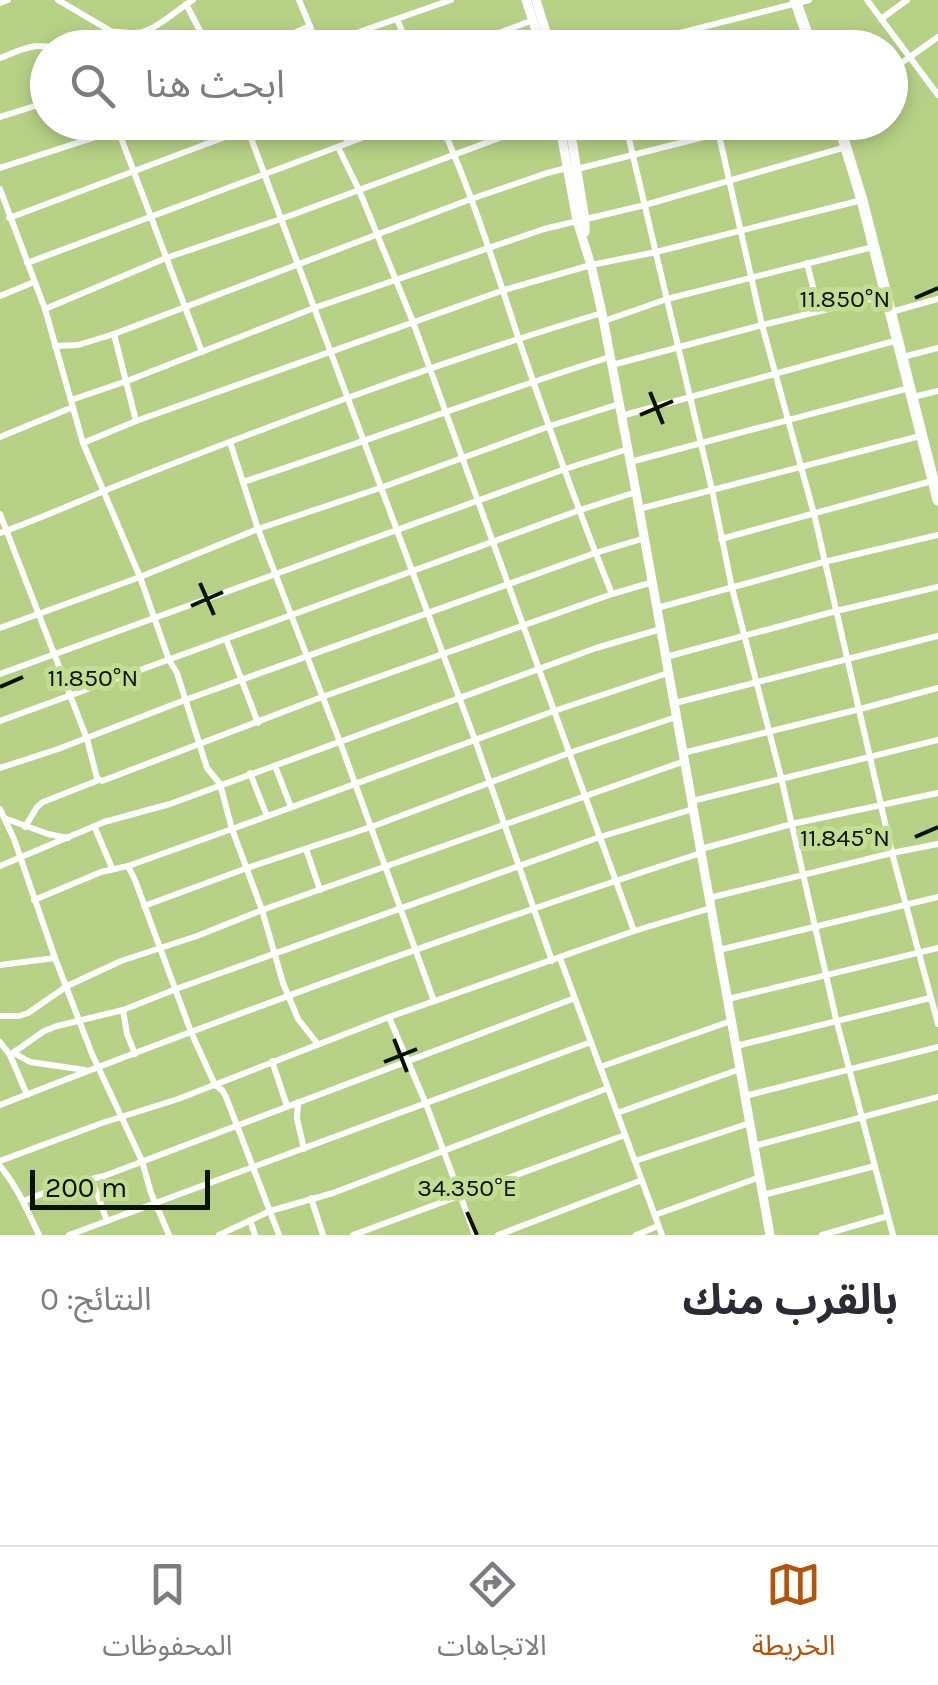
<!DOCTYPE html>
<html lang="ar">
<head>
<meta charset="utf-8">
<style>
  body { margin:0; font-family:Karla,"Noto Sans Arabic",sans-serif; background:#f7f7f7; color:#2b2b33; direction:rtl }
  .scale { position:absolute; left:30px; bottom:25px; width:180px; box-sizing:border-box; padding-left:10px; border:5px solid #0a1200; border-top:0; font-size:28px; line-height:35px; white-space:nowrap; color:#0a1200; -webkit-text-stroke:8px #c3de92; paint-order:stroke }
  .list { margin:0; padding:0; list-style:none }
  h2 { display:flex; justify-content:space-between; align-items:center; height:130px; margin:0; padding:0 40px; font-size:42px }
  h2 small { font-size:32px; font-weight:400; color:#7c7c81 }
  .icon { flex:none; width:55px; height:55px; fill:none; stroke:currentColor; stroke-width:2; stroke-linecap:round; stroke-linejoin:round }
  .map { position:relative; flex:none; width:938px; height:1235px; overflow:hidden; direction:ltr }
  .search { position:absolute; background:#fff; box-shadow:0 5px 15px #0003; left:30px; right:30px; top:30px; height:110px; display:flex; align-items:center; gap:25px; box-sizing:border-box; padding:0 35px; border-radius:55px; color:#7c7c81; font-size:38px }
  .sheet { height:310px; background:#fff }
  nav { display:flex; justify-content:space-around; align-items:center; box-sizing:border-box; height:140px; border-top:2px solid #e1e1e2; background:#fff; font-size:28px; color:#7c7c81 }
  nav a { display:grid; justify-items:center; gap:5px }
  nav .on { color:#b45309 }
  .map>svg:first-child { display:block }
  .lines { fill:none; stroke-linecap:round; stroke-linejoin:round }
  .minor { stroke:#fff; stroke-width:6 }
  .tertiary { stroke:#fff; stroke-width:9 }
  .trunk { stroke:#fff; stroke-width:11 }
  .ticks { fill:none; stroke:#0a1200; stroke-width:4 }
  .ticks-label { font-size:25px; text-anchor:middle; fill:#0a1200; stroke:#c3de92; stroke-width:10; stroke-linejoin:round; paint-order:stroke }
</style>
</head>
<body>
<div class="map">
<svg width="938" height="1235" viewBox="0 0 938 1235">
  <rect width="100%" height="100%" fill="#b6d186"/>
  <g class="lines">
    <g class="minor">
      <polyline points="58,0 109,30"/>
      <polyline points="299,0 319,48"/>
      <polyline points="867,0 938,95"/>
      <polyline points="0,3 8,0"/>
      <polyline points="186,4 209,48"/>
      <polyline points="397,19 409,48"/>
      <polyline points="881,19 907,0"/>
      <polyline points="693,30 697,48"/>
      <path d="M76 48C87 44 93 35 104 32 115 30 126 34 137 33 157 30 175 11 193 0"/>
      <polyline points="260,48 310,26"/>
      <polyline points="326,48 359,32 451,0"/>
      <polyline points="460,48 533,20"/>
      <polyline points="621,48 809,0"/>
      <path d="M0 58C19 51 33 42 53 48"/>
      <polyline points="890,71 938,37"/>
      <polyline points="0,117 48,102"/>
      <polyline points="115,122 202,352"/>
      <polyline points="245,122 475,740 552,961"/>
      <polyline points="341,122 348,143"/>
      <path d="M440 122C472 193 495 267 519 340 548 425 578 511 612 594"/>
      <polyline points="625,122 712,490 639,509"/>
      <polyline points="716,122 762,325 814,514 892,853 938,1024"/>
      <polyline points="338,147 359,190 413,322 634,931"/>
      <polyline points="0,168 142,122"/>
      <polyline points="0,189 45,309 83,443 140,577 169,660 177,673 207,768 220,784 232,829 262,910 283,983 298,1019 317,1043"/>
      <polyline points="9,218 265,122"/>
      <polyline points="27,263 404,122"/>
      <polyline points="807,263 819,311"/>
      <polyline points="0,296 34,282"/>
      <polyline points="45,309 166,258 281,219 529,127 546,122"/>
      <polyline points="891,312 938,299"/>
      <polyline points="604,321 667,299 873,247"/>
      <polyline points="114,334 136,421"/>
      <polyline points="55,346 78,345 114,334 471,199 547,173 567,168 577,169 764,122"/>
      <polyline points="903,357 938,348"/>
      <polyline points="612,365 762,325 887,295"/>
      <polyline points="913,397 938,391"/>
      <polyline points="71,400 127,381 314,308 544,229 645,205 846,147"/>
      <polyline points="621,416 898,340"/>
      <polyline points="0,437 73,407"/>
      <polyline points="230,442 258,529 340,742 434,1001"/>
      <polyline points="83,443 136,421 504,290 591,265 656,252 862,200"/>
      <polyline points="630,462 909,388"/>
      <path d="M243 482C366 442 487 395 610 357"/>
      <polyline points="0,514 87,739 97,778 102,781 322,697 612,594 653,582"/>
      <path d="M0 533C50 515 99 492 149 473 298 415 448 359 602 313"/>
      <polyline points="721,539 932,481"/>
      <polyline points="657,608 824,562 938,535"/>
      <polyline points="0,628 140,577 258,529 380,488 550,426 619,404"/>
      <polyline points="226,639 258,723"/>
      <polyline points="666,657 836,611 938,587"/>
      <polyline points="0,674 565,469 628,449"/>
      <polyline points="675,703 938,636"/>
      <polyline points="0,721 580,510 636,492"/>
      <polyline points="683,753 860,709 938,688"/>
      <polyline points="275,766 291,807"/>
      <polyline points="0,768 58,749 185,700 595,553 645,538"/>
      <polyline points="250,773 267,816"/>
      <polyline points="692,801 938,740"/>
      <polyline points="0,809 14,839 55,958 92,1054 142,1161 151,1193 169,1235"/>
      <polyline points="4,818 48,834 68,838"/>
      <polyline points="25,827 37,807 43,802 99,780"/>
      <polyline points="95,828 112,868"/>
      <polyline points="306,849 320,890"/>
      <polyline points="701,849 792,824 938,793"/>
      <polyline points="0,866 104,822 170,804 596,648 661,629"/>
      <polyline points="128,866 135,880 191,1032 215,1085 222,1090 226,1097 279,1235"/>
      <polyline points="709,898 892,853 938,844"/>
      <polyline points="34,900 101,872 128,866 232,829 554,711 668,673"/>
      <polyline points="144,906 247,868 371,827 569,753 676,717"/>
      <polyline points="719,950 938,897"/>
      <polyline points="560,958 662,1235"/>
      <polyline points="0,965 55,958"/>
      <polyline points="728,999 938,948"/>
      <polyline points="123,1010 127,1034 135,1054"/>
      <polyline points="0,1016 19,1016 28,1013 67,986 121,961 197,936 262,910 685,761"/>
      <polyline points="389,1017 426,1104 475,1235"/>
      <polyline points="0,1042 10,1055 27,1095"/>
      <polyline points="736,1046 930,998"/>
      <polyline points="14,1053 30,1062 85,1070"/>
      <polyline points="10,1055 44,1031 57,1026 123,1010 176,989 600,837 693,809"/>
      <polyline points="272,1061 287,1106"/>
      <polyline points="600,1067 731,1021"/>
      <polyline points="745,1096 938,1047"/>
      <polyline points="298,1102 297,1119 304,1149"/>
      <path d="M0 1105C231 1015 465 929 701 853"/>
      <polyline points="617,1113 740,1069"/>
      <polyline points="754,1146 938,1097"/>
      <polyline points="0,1161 102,1123 178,1099 389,1017 634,931 711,908"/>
      <polyline points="635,1161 750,1123"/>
      <path d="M0 1166C18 1188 27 1210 39 1235"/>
      <polyline points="92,1180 107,1221"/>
      <polyline points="763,1195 875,1166"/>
      <polyline points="311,1198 323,1235"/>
      <polyline points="24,1201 58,1187 104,1176 575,998"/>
      <polyline points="655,1215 760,1177"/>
      <polyline points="250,1220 255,1235"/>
      <polyline points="69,1235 591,1042"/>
      <polyline points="219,1235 270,1211 333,1193 608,1088"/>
      <polyline points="353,1235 625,1135"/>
      <polyline points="498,1235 642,1180"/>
      <polyline points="636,1235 658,1226"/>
      <polyline points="822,1235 888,1216"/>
      <polyline points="893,1235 836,1019 781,777 732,588 712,490 920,436"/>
    </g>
    <g class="tertiary">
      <polyline points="526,0 542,48"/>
      <polyline points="536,0 551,48"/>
      <polyline points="559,122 577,221 591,265 602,313 636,492 770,1235"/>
      <polyline points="569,122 585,220 585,232"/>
    </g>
    <g class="trunk">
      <polyline points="795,0 812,48"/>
      <polyline points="838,122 862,200 938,500"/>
    </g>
  </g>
  <path class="ticks" d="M915 298 938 288M650 392 663 424M640 415 673 401M200 583 214 615M191 606 223 592M0 687 23 677M915 837 938 827M394 1039 407 1072M384 1062 417 1049M467 1212 477 1235"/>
  <g class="ticks-label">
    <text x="845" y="307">11.850°N</text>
    <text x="93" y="686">11.850°N</text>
    <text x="845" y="846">11.845°N</text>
    <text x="467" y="1196">34.350°E</text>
  </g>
</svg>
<div class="scale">200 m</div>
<div class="search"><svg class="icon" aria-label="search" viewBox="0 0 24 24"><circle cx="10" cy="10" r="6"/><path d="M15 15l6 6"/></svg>ابحث هنا</div>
</div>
<section class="sheet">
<h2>بالقرب منك<small>النتائج: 0</small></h2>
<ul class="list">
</ul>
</section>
<nav>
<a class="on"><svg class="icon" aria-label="map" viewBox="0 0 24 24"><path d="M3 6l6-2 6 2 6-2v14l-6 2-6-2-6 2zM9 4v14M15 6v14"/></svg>الخريطة</a>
<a><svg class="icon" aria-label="directions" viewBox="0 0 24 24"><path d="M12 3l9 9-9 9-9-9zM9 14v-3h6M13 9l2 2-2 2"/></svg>الاتجاهات</a>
<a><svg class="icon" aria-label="saved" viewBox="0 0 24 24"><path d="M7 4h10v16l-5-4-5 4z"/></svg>المحفوظات</a>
</nav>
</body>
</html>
